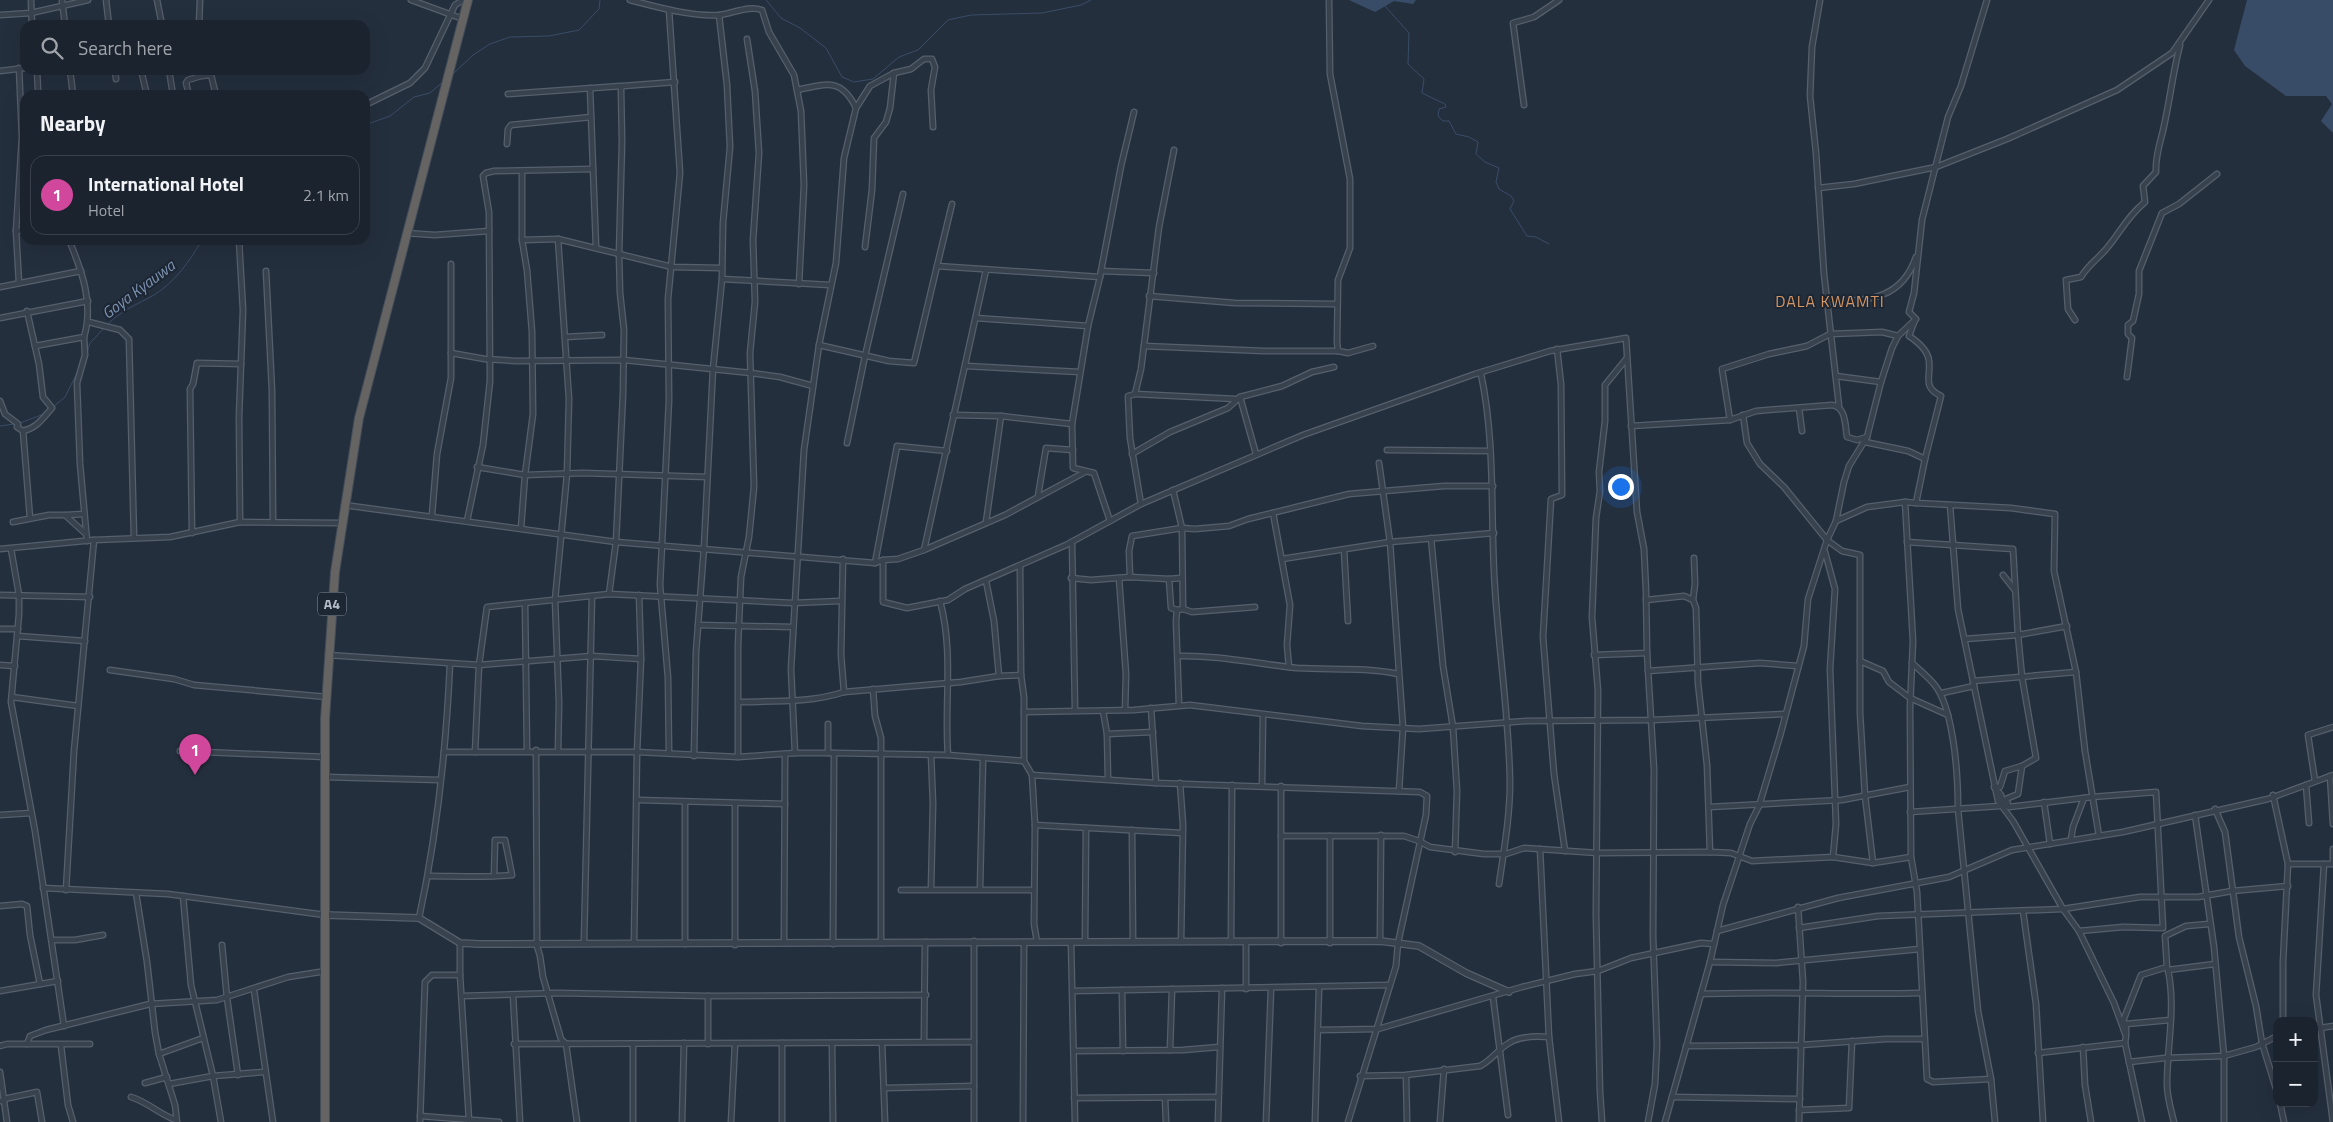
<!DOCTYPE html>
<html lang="en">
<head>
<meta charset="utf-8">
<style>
  body { margin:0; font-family:"Titillium Web",sans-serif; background:#242b36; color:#f1f3f6 }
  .controls { position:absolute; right:15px; bottom:15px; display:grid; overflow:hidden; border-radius:10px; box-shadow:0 5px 20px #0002 }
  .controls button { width:45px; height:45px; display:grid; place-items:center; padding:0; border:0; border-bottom:1px solid #39404a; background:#1b232e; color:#f1f3f6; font:25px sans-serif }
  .you { position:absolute; left:1620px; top:486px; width:18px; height:18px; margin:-12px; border:4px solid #fff; border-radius:50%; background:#1a73e8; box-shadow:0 0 0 8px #1a73e833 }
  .badge { display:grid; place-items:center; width:32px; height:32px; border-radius:50%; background:#b45309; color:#fff; font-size:16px; font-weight:700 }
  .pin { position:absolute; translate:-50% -41px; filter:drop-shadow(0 1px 2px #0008) }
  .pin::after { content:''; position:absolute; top:26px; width:18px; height:15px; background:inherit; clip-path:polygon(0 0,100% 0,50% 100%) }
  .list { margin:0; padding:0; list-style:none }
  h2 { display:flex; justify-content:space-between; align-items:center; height:65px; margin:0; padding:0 20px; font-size:21px }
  h2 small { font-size:16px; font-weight:400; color:#a0a4aa }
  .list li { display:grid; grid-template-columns:32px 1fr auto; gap:15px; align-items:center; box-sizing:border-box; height:80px; margin:0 10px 10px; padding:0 10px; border:1px solid #39404a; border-radius:15px }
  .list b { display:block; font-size:19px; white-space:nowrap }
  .list p { margin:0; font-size:16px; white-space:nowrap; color:#a0a4aa }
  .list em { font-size:16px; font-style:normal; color:#a0a4aa }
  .icon { flex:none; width:28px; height:28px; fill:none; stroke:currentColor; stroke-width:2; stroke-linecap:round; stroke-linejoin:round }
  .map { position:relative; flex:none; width:2333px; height:1122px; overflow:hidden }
  .search { position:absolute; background:#1b232e; box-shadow:0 5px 20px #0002; left:20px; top:20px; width:350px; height:55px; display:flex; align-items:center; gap:12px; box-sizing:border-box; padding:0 18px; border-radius:15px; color:#a0a4aa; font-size:19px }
  .panel { position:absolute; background:#1b232e; box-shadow:0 5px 20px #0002; left:20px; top:90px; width:350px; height:155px; border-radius:15px }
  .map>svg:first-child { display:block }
  .water { fill:#394c67 }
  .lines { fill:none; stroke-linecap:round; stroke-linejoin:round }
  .stream { stroke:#394c67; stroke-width:1 }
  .minor-casing { stroke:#565f6c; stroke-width:7 }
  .tertiary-casing { stroke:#565f6c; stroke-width:8 }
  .trunk-casing { stroke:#434c59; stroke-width:10 }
  .minor { stroke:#38414e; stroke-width:4.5 }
  .tertiary { stroke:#38414e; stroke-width:5.5 }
  .trunk { stroke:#656462; stroke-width:8 }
  .labels { text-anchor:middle; stroke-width:4; stroke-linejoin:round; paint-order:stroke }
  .shield { fill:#1d2633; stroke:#878f9c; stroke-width:1 }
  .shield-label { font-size:14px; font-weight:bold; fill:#b4bcc9 }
  .water-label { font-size:16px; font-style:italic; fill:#7c92b1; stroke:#1d2633 }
  .neighbourhood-label { font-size:16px; letter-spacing:1px; fill:#d59563; stroke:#1d2633 }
</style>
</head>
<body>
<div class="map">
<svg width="2333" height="1122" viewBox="0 0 2333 1122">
  <rect width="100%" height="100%" fill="#242f3e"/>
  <g class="water">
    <polygon points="1349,0 1416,0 1413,4 1394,1 1375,12"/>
    <polygon points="2247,0 2333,0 2333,133 2321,121 2332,104 2326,96 2286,96 2245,66 2234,50"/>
  </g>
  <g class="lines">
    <g class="stream">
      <polyline points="766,0 781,18 800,28 826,48 842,77 854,82 873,79 899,57 918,50 948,20 971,15 1042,13 1081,5 1091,0"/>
      <polyline points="1385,6 1409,33 1408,64 1424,79 1422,93 1445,104 1446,107 1439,109 1438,116 1443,121 1449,121 1456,134 1469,137 1478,142 1476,154 1485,162 1499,168 1496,182 1499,189 1511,196 1514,201 1510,209 1527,236 1536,237 1549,244"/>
      <polyline points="453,74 473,55 490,44 510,37 549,36 579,30 599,9 600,0"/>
      <polyline points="365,125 390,116 414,97 430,93 444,81"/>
      <path d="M108 324C120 311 138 304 154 295 176 281 189 262 202 240"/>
      <polyline points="87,352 90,343 105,327"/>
      <polyline points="53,407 65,397 79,369"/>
      <polyline points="20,423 44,414"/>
      <polyline points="0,426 14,424"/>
    </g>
    <defs>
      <g id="minor">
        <polyline points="31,0 32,25"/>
        <polyline points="62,0 65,25"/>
        <polyline points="106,0 109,25"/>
        <polyline points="157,0 162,25"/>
        <polyline points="411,0 463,19"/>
        <path d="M630 0C657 7 692 17 720 15 734 13 749 5 762 10L769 32 794 75 801 111 804 185 799 284"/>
        <polyline points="1329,0 1330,74 1350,179 1350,248 1338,280 1337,342 1338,351 1348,353 1373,346"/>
        <polyline points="1820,0 1812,47 1810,96 1816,153 1824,274 1839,406"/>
        <polyline points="669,10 680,173 668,299 669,400 660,585 668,678 669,753"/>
        <polyline points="0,15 31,13 88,0"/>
        <polyline points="199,25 200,0"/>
        <polyline points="37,70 38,90"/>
        <polyline points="70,70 73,95"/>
        <polyline points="115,70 116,79"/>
        <polyline points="141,70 147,95"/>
        <polyline points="169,70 173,95"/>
        <polyline points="0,71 25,68"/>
        <polyline points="201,76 211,75 216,95"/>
        <polyline points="590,88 596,247"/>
        <path d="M797 90C826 84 841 77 856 108"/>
        <polyline points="508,94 621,86"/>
        <polyline points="189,95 186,83 188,80 201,76 201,70"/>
        <polyline points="365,105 410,83 425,68 455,5 463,0"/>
        <polyline points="1524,105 1513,23 1534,17 1559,0"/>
        <polyline points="507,144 508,129 511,125 591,117"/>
        <polyline points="1818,188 1854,184 1936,167 2007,139 2117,90 2172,53 2209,0"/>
        <polyline points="16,231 25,230"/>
        <polyline points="406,233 435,235 489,231"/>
        <polyline points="558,239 569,399 567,474 555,600 559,703 558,751"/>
        <polyline points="239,240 243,310 239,417 240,522"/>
        <polyline points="522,240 558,239 672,267 722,268"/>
        <polyline points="865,247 872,190 874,138 886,122 890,108 894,73"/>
        <polyline points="937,266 952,204"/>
        <polyline points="266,271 272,391 273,522"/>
        <polyline points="1101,271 1121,166 1134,112"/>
        <polyline points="1100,277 1088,326 1072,424 1073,468 1094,473 1110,521"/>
        <polyline points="722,279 830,285"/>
        <polyline points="19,283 16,231 22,137 19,68"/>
        <polyline points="0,287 81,271"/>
        <polyline points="1149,296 1235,303 1336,304"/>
        <path d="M1827 302C1867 300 1901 301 1916 257"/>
        <polyline points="0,318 88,301"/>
        <polyline points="976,318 1088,326"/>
        <path d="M1915 320 1909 336C1918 342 1928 350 1929 361 1931 377 1922 387 1941 396L1925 459 1916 503 1905 502 1913 641 1910 708 1911 857 1917 892 1927 1079 1933 1082 1991 1079"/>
        <path d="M2075 320 2068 309 2066 280 2081 277C2088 265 2099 258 2107 248 2122 230 2126 218 2145 202L2143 186 2156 172C2155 155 2161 141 2164 126 2170 99 2173 72 2180 45"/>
        <polyline points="89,322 120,330 129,339 134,538"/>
        <polyline points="84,337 85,355 77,383 80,464 87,541"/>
        <polyline points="565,337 602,335"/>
        <polyline points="819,345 889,361 914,363 937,266 1100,277 1101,271 1154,273"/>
        <path d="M35 346 84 337C94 304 82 271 69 240"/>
        <polyline points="1144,346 1264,351 1338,351"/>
        <polyline points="1557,349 1561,384 1562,495 1551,499 1543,637 1554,774 1565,851"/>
        <polyline points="451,353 485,359 516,361 624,360 751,373 780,377 813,386"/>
        <polyline points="966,366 1080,372"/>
        <path d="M1481 374C1496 445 1490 517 1495 589 1499 653 1509 717 1510 782 1510 816 1504 850 1499 884"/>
        <polyline points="1836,376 1881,382"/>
        <polyline points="2127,377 2132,338 2128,334 2128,325 2133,321 2139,294 2139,271 2162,213 2179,204 2217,174"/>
        <polyline points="1135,394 1236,399"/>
        <polyline points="1240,397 1256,454"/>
        <polyline points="0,401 5,414 18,424 17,427 23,431 30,518"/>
        <polyline points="1799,408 1802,431"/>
        <polyline points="953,415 1001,416 1072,424"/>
        <polyline points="1743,415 1747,443 1760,464 1784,487 1827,540 1842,551 1860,555 1860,713 1865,796 1873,863"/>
        <polyline points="1730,420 1722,369 1769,354 1807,346 1830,334 1882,332 1898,336"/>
        <path d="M1631 426 1730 420 1756 411 1832 405C1846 407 1845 424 1847 437L1857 440 1867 437"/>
        <path d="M23 431C37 428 43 418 52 408L43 397 39 364 27 311"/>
        <polyline points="1865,442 1908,451 1925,459"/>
        <polyline points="847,443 865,356 903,194"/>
        <polyline points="1387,450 1490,451"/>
        <polyline points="1132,454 1170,432 1228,408 1240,397 1282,386 1312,372 1334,367"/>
        <polyline points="1379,463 1390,542 1403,728 1399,791"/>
        <polyline points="477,467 525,475 583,473 707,477"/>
        <polyline points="1173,490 1182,528 1183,609 1177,610 1176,621 1179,705"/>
        <polyline points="1038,496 1046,448 1073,450"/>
        <polyline points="1916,503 2011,508 2055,514 2054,571 2076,672 2085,751 2099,836"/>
        <polyline points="1141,504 1130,438 1128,396 1135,394 1141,369 1159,227 1174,150"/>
        <polyline points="344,505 616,542 875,563 883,560 883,602 907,608 948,600 965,589 1066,545 1141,504 1303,435 1475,374 1550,351 1626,338 1637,512 1644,549 1646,591 1647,653 1654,769 1653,936 1657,1045 1655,1084 1648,1122"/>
        <polyline points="1950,505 1958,609 1998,801 2013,821 2063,909 2079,931 2114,1003 2126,1036 2125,1043 2142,1122"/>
        <polyline points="1273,513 1290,605 1287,645 1289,667"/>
        <polyline points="66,515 84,514"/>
        <polyline points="432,515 437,454 451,378 451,264"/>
        <polyline points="467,521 483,445 490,381 489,212 483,176 486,173 494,171 593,169"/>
        <polyline points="1836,521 1867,507 1905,502"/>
        <polyline points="13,522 49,515 65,515 86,534"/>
        <polyline points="986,522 1001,416"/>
        <polyline points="521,528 525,475 533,414 532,332 527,270 522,240 522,172"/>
        <polyline points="192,533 190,389 193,384 197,363 241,364"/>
        <polyline points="1431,538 1443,666 1453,727 1457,791 1455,852"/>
        <polyline points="1072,542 1075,710"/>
        <polyline points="1907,542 2013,549 2018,635 1965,639"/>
        <polyline points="0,549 94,540 170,537 240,522 341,523"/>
        <polyline points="11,549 19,595 19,614 11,702 35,831 64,1026"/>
        <polyline points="924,550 1005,515 1085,472"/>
        <polyline points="1344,550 1348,621"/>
        <polyline points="1825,552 1835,589 1830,669 1836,824 1833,857"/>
        <polyline points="843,559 841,655 844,692"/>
        <polyline points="1282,559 1390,542 1494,533"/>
        <polyline points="883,560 898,559 924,550 986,270"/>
        <polyline points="875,563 897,446 947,451"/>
        <polyline points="1020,566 1021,675 1024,697 1024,761 1032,775 1035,825 1034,924 1037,942"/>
        <polyline points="2003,575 2014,589"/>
        <polyline points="1130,577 1129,551 1132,536 1182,528 1195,529 1229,526 1248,519 1349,494 1444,486 1493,486"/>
        <polyline points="1071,578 1091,580 1130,577 1169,579"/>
        <polyline points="1119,578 1126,674 1125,710"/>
        <polyline points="986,581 994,621 999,676"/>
        <polyline points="609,594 616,542 623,394 624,330 620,293 619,254 622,142 621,88 623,86 675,82"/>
        <polyline points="0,595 90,597"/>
        <polyline points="1646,600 1684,596 1693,600 1696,608 1698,683 1707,765 1710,852"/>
        <polyline points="1693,600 1695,584 1694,558"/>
        <path d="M940 601C954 652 944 704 948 755"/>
        <polyline points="525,604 527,751"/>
        <polyline points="1183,609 1192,612 1255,607"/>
        <polyline points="1177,610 1171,608 1169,579 1181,578"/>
        <polyline points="698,625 792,627"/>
        <polyline points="0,629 18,629"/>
        <polyline points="18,636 85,641"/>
        <polyline points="328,655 479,665 592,656 641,659"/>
        <polyline points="1594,655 1647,653"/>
        <path d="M1178 656C1219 655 1257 664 1297 668 1331 670 1365 667 1398 674"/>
        <path d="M1860 661 1883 671 1889 682 1910 698 1948 715C1956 747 1958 776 1958 809L1978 1011 1991 1079 1995 1122"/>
        <path d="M1912 663C1934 683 1940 686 1948 715"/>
        <polyline points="0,665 15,666"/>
        <polyline points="110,670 174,679 194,685 327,697"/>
        <polyline points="1648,671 1760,663 1798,666"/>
        <polyline points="1973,681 2076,672"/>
        <polyline points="873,689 875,716 881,738 881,943"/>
        <polyline points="1942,693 1974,686"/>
        <polyline points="12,697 78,706"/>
        <path d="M739 702C773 701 811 703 844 692L961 682 999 676 1021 675"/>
        <polyline points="1151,708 1156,783"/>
        <polyline points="1103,711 1107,734"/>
        <polyline points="1024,712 1134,710 1190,705 1362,726 1419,729 1527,721 1652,720 1785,714"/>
        <polyline points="828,724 828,753"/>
        <polyline points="536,750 537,942"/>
        <polyline points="180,751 325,757"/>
        <polyline points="444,752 637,752 738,757 795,753 834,753 948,755 1024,761"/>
        <polyline points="475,752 479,665 487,607 609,594 793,603 840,601"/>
        <polyline points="795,753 791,669 804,450 819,345 836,263 844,158 856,108 870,86 894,73 911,69 924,59 932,59 935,67 931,90 933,127"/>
        <polyline points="931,755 933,803 931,889"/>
        <polyline points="694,756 696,652 704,547 713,369 722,279 723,223 730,147 727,85 719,15"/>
        <polyline points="738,757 738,645 741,577 749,537 754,487 750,353 755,302 753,240 759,153 755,91 747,39"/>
        <polyline points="1032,775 1156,783 1420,792 1427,796 1426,815 1398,943 1396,966 1348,1122"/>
        <polyline points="2330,776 2333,824"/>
        <polyline points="325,777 440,780"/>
        <polyline points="1108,779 1107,734 1153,732"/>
        <polyline points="2315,781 2308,735 2333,727"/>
        <polyline points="1180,783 1183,825 1181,942"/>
        <polyline points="1262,785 1263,715"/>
        <polyline points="2306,785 2309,823"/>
        <polyline points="1994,787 2000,787 2005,771 2022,766 2036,758 2022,677 2018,635 2067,626"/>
        <polyline points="1995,788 2001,795 2004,805 2009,807 2092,797 2156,792 2163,928 2123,927 2079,931"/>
        <polyline points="2273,795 2288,864 2283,962 2283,1021"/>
        <polyline points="638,800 785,804"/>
        <polyline points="685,802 685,944"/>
        <polyline points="2044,802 2050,844"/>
        <polyline points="735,804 735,945"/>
        <polyline points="1709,807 1842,800 1910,787"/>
        <polyline points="2009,807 2006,799 2018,794 2022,766"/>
        <polyline points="2215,809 2225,832 2239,937 2256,1006 2262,1043 2277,1092"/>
        <polyline points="1910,812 2000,806"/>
        <polyline points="0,815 31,813"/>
        <polyline points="2195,815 2214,947 2224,1056 2224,1122"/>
        <polyline points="1035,825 1182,833"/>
        <polyline points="1132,830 1133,942"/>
        <polyline points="1281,836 1404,836 1419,841 1430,847 1484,854 1506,854 1524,848 1598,853 1710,852 1731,853 1752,861 1833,857 1873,863 1911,857"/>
        <polyline points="2071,839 2073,827 2084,798"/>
        <polyline points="1540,849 1549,1037 1559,1122"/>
        <polyline points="2288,864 2332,864"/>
        <polyline points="2324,864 2316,995 2333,1122"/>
        <polyline points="2333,864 2333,849"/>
        <path d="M428 876C456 876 484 878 512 875L505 840H495L494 876"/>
        <polyline points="43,888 168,894 325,915"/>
        <polyline points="980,889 983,759"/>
        <polyline points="66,890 74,751 94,540"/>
        <polyline points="901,890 1034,890"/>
        <polyline points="136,893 147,962 155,1032 159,1054 175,1105 177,1122"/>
        <polyline points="183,896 191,985 213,1076 221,1122"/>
        <polyline points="0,906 22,904 27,906 30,935 40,984"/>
        <polyline points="1798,907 1803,982 1799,1122"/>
        <polyline points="2023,911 2036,1004 2043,1122"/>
        <path d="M419 918C437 835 446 750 450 664"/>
        <polyline points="1799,928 1878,916 2063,909 2140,897 2198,897 2232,891 2288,886"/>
        <polyline points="1717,931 1838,898 1949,877 2012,850 2123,832 2268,799 2333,775"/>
        <polyline points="52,940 75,940 103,935"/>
        <polyline points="1085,941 1086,828"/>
        <polyline points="1380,941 1381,835"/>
        <polyline points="584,942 592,596"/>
        <polyline points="634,942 637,752 641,659 639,595"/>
        <polyline points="784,942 785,754"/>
        <polyline points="1071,942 1075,1122"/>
        <polyline points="1231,942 1232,785"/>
        <polyline points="460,943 460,975 469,1120"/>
        <polyline points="536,943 540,956 543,977 561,1039 566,1044 577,1122"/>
        <polyline points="1281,943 1281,786"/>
        <polyline points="1330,943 1330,836"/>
        <polyline points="833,944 834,753"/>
        <polyline points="222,945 227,998 238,1075"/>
        <polyline points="1710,962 1776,963 1920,949"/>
        <polyline points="1246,989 1246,942"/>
        <polyline points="254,990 273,1122"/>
        <polyline points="1122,990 1123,1051"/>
        <polyline points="0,991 58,981"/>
        <polyline points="1073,991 1390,985"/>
        <path d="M1701 994C1775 991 1848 995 1922 993"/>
        <polyline points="513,995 520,1122"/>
        <polyline points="462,996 557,993 708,996 926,995"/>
        <polyline points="708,996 708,1044"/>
        <polyline points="1493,997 1508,1115"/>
        <polyline points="2126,1024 2170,1020"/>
        <polyline points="2314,1029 2333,1026"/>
        <polyline points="1318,1030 1378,1029 1522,987 1575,974 1598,971 1631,958 1701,943 1714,944"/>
        <polyline points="2126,1034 2126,1024 2123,1021 2141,975 2167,967 2165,936 2186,926 2209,924"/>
        <polyline points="924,1042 925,942"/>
        <polyline points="782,1043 782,1122"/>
        <polyline points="832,1043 833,1122"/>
        <polyline points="882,1043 885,1122"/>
        <polyline points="27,1044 30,1036 46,1030 150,1004 217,1000 288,977 326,971"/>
        <polyline points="514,1044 974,1042"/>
        <polyline points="633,1044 633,1122"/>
        <polyline points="0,1046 7,1044 90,1044"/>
        <polyline points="61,1046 68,1105 73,1122"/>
        <polyline points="1686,1046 1801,1045 1886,1039 1924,1039"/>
        <polyline points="2083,1047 2085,1085 2091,1122"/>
        <polyline points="1170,1050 1172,989"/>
        <polyline points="1075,1051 1183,1050 1219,1047"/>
        <polyline points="2038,1053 2125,1043"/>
        <polyline points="159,1054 203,1038"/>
        <polyline points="2129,1062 2165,1058 2224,1056 2256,1047 2277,1036"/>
        <polyline points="0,1072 7,1122"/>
        <polyline points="1406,1075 1407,1122"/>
        <path d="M1360 1076 1406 1075 1480 1066C1492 1060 1498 1049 1509 1043 1520 1036 1536 1036 1549 1037"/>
        <polyline points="145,1083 167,1077"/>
        <polyline points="169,1084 213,1076 264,1072"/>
        <polyline points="885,1088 974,1086"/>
        <path d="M131 1097C148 1102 160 1115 176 1120"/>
        <polyline points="1672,1097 1800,1099"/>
        <polyline points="1074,1098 1217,1097"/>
        <polyline points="1165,1098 1166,1122"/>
        <polyline points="0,1101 4,1101 4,1099 37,1092 42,1122"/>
        <polyline points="2280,1103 2284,1122"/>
        <polyline points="1799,1110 1849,1108 1852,1041"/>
        <polyline points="420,1116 499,1122"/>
        <polyline points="1440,1121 1444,1069"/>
        <polyline points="420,1122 425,982 432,975 460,975"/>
        <polyline points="682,1122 684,1043"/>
        <polyline points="731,1122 735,1044"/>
        <polyline points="974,1122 974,941"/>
        <polyline points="1023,1122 1024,942"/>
        <polyline points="1218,1122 1222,988"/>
        <polyline points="1266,1122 1271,988"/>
        <polyline points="1315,1122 1319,988"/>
        <polyline points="1602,1122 1600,1092 1596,915 1598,691 1592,617 1596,518 1600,491 1599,472 1605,421 1605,385 1627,358"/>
        <polyline points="1665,1122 1710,962 1723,905 1750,824 1759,806 1780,736 1804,646 1808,599 1827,540 1836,521 1844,482 1849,466 1867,437 1881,382 1892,348 1898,336 1916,319 1909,312 1914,293 1922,220 1948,117 1961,86 1987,0"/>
        <path d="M2174 1122C2171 1110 2167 1097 2167 1084 2167 1045 2176 1008 2168 970L2215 964"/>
      </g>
      <polyline id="tertiary" points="325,915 419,918 460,943 479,944 1380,941 1419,946 1466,973 1509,992"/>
      <polyline id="trunk" points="325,1122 325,719 335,572 359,418 468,0"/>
    </defs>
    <use href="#minor" class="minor-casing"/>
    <use href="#tertiary" class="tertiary-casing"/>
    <use href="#trunk" class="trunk-casing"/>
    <use href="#minor" class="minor"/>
    <use href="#tertiary" class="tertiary"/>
    <use href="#trunk" class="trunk"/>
  </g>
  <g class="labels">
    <rect class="shield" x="318" y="592.5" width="28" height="23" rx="4"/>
    <g class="shield-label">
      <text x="332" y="609">A4</text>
    </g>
    <g class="water-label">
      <text transform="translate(138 289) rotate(-37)" y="6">Goya Kyauwa</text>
    </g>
    <g class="neighbourhood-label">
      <text x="1830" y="307">DALA KWAMTI</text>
    </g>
  </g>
</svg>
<div class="controls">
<button>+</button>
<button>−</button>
</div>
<div class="you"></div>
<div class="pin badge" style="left:195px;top:775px;background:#d1479c">1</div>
<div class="search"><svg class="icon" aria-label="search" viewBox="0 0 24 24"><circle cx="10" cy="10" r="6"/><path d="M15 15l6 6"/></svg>Search here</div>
<section class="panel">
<h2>Nearby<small></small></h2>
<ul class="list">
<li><span class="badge" style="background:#d1479c">1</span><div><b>International Hotel</b><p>Hotel</p></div><em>2.1 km</em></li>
</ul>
</section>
</div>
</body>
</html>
